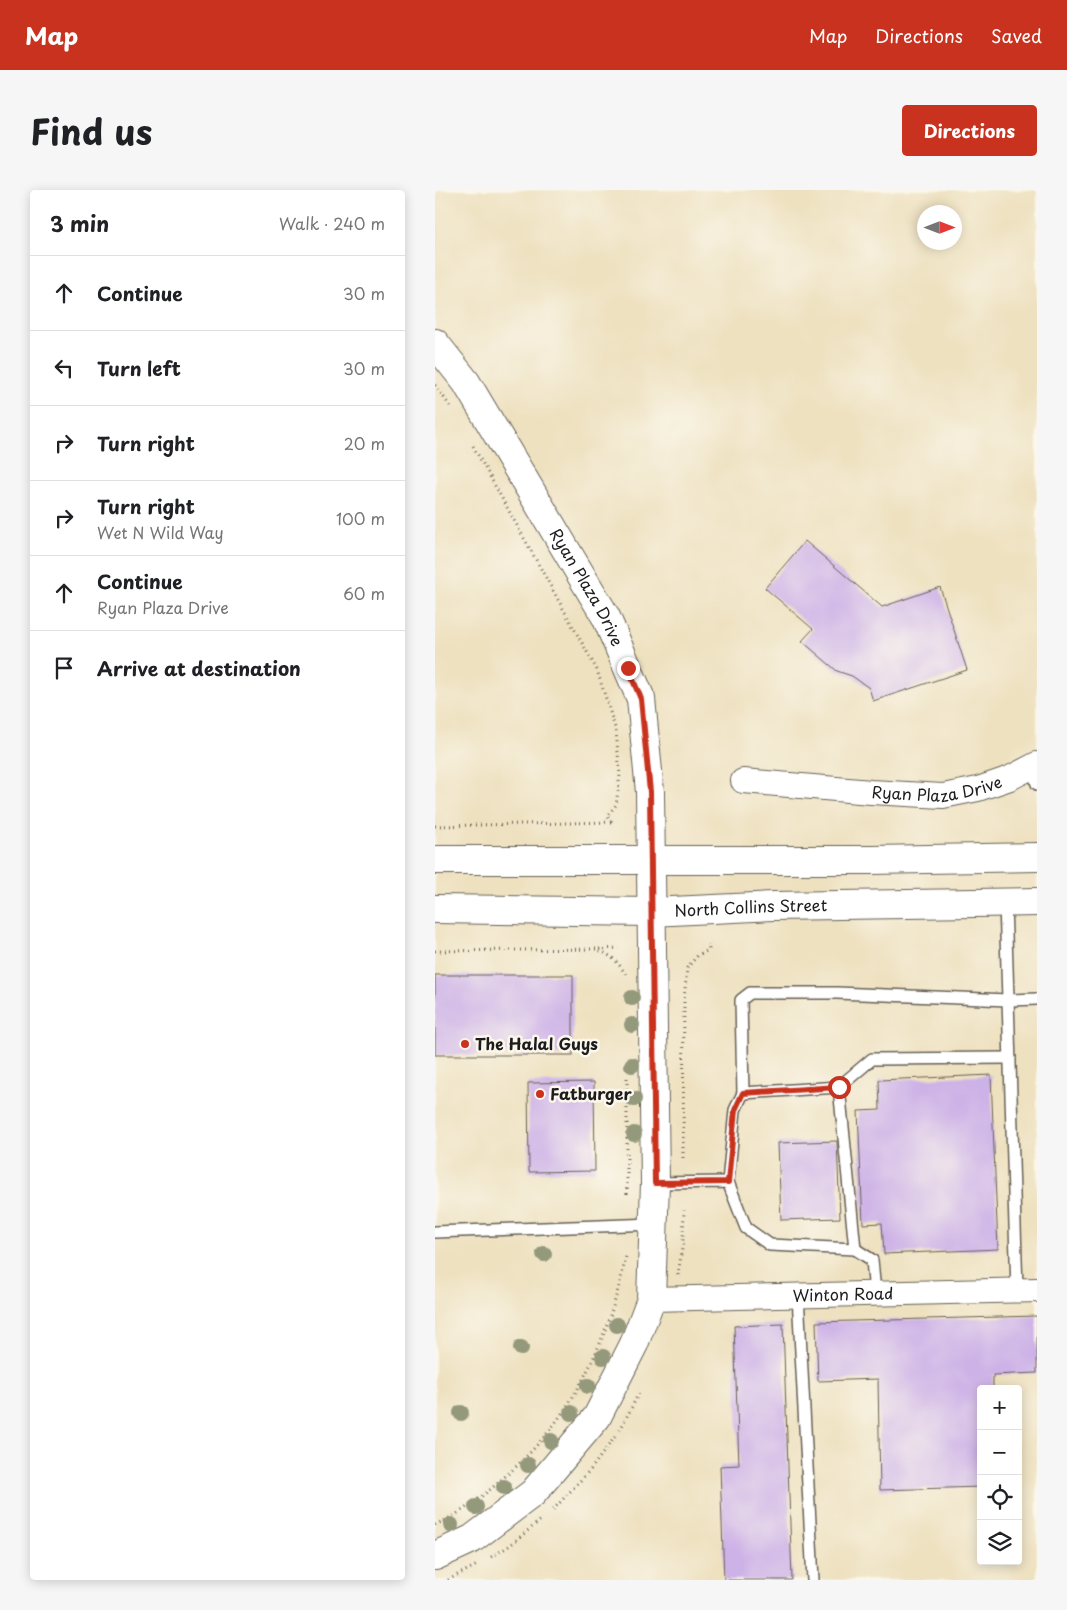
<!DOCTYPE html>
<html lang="en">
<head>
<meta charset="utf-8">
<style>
  body { margin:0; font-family:"Playpen Sans",sans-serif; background:#f6f6f6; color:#202124 }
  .controls { position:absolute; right:15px; bottom:15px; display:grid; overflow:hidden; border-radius:5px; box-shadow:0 2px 12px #0003 }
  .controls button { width:45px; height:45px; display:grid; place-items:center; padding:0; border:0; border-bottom:1px solid #e0e0e0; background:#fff; color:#202124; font:25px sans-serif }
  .compass { position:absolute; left:482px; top:15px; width:45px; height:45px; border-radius:50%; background:#fff; box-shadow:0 2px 12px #0003; rotate:90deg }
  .stop { position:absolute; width:15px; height:15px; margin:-11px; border:4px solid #c8321e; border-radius:50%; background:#fff }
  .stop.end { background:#c8321e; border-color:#fff; box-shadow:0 1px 5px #0008 }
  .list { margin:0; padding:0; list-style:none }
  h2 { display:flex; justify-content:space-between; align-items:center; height:65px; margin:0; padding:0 20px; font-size:21px }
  h2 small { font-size:16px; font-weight:400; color:#757577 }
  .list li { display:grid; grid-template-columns:32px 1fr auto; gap:15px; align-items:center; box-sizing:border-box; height:75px; padding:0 20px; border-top:1px solid #e0e0e0 }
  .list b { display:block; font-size:19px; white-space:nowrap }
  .list p { margin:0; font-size:16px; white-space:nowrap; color:#757577 }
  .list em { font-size:16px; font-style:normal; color:#757577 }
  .icon { flex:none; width:28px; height:28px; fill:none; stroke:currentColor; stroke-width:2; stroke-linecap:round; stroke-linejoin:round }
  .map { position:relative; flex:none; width:602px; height:1390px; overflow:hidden; border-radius:5px }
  header { display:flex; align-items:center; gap:30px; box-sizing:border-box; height:70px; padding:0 25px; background:#c8321e; color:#fff }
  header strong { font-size:24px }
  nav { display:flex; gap:28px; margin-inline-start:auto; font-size:18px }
  .intro { display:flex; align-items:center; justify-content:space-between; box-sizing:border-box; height:120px; padding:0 30px }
  h1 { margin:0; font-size:35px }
  .button { padding:12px 22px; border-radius:5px; background:#c8321e; color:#fff; font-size:18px; font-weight:700 }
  main { display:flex; gap:30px; padding:0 30px }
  aside { flex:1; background:#fff; border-radius:5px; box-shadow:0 2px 12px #0003 }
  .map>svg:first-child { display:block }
  .building { fill:#cdb2e7 }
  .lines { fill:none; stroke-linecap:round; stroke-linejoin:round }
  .lane-casing { stroke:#666155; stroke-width:14 }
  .street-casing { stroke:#666155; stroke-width:26 }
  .secondary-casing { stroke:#666155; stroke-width:30 }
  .primary-casing { stroke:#666155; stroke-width:30 }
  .path { stroke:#666155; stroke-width:3; stroke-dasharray:1 4; stroke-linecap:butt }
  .lane { stroke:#fff; stroke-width:11 }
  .street { stroke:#fff; stroke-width:24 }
  .secondary { stroke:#fff; stroke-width:28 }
  .primary { stroke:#fff; stroke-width:28 }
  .tree { fill:#94997c }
  .route { stroke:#c8321e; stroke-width:6 }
  .poi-dot { fill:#c8321e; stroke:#fbf7ec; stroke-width:2 }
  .labels { text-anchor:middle; stroke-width:5; stroke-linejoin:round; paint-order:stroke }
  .street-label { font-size:16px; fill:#1c1c1c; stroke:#fbf7ec }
  .poi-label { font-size:16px; font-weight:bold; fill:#1c1c1c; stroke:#fbf7ec; text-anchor:start }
</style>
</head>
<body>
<header>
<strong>Map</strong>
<nav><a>Map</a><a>Directions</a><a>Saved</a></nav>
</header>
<div class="intro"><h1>Find us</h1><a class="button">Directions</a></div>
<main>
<aside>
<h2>3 min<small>Walk · 240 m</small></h2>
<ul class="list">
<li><svg class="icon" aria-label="ahead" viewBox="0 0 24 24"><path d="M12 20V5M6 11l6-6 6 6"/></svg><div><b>Continue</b></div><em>30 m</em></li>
<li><svg class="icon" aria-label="left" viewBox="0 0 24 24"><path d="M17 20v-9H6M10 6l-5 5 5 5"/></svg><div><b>Turn left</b></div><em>30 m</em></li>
<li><svg class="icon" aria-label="right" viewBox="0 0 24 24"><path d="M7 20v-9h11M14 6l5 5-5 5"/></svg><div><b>Turn right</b></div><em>20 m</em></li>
<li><svg class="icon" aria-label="right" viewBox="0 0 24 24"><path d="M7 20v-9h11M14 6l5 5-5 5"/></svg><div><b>Turn right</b><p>Wet N Wild Way</p></div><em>100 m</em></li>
<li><svg class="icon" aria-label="ahead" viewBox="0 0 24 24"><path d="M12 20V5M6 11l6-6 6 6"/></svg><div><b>Continue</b><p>Ryan Plaza Drive</p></div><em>60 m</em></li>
<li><svg class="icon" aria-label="arrive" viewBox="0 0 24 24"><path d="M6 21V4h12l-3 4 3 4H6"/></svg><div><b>Arrive at destination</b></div></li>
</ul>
</aside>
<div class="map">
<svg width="602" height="1390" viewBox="0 0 602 1390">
  <rect width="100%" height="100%" fill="#fbf7ec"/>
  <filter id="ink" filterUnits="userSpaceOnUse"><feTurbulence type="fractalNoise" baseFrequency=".02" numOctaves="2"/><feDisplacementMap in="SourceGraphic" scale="10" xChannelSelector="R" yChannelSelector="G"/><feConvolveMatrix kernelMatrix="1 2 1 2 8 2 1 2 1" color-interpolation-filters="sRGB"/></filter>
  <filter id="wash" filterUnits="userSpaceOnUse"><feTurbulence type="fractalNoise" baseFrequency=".0096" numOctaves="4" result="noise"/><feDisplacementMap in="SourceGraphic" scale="20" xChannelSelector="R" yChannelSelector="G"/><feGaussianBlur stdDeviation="1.12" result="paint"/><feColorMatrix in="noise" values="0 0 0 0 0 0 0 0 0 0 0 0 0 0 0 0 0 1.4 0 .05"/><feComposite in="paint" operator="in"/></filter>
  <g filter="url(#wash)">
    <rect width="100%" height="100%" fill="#eee1c0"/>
    <g id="blocks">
      <g class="building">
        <polygon points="370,351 447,417 505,397 532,480 438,511 434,498 417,486 402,481 367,451 378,439 330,398"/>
        <rect x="0" y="785" width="138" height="80"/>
        <polygon points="556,885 563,1059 449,1064 447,1033 428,1034 423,921 445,920 444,890"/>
        <polygon points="159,892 160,981 94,982 93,893"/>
        <polygon points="402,951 405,1028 346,1030 343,953"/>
        <polygon points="602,1126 602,1183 558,1185 558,1199 546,1199 546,1297 445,1300 443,1189 383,1191 381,1132"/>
        <polygon points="348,1134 357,1390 289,1390 285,1276 304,1275 299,1136"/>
      </g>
    </g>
  </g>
  <g filter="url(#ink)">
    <use href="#blocks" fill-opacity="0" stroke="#666155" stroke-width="1"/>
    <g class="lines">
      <defs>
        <g id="lane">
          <polyline points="597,577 602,594"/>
          <polyline points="570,712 582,1100"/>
          <polyline points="404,897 420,1059"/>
          <polyline points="308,903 306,810 315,803 402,803 573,810 602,809"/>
          <polyline points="293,992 300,920 308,903 404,897 437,869 575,868"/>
          <polyline points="220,993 293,992 311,1038 335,1055 420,1059 437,1070 440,1103"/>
          <polyline points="0,1042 219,1034"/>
          <polyline points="363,1105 378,1390"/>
        </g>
        <g id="street">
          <path id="s1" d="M308 591 436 602 508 606 543 599 575 588 602 574"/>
          <path id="s2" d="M216 1109 602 1100"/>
        </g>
        <g id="secondary">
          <path id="s3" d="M0 153 31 192 171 427 206 509 215 602 220 993 216 1109 199 1154 162 1227 98 1303 37 1349 0 1366"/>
        </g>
        <g id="primary">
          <polyline points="0,670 437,670 602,667"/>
          <path id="s4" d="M0 719 216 722 338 716 602 712"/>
        </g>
      </defs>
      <use href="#lane" class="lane-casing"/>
      <use href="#street" class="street-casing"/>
      <use href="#secondary" class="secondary-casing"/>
      <use href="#primary" class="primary-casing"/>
      <g class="path">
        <polyline points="0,195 15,216"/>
        <polyline points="38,256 162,480 181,541 185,585 181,615 172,626 177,632"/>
        <polyline points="0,636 177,632"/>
        <polyline points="164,759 184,758"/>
        <path d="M0 761 161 759C176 765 184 772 192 787"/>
        <polyline points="192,888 192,1005"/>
        <polyline points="248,968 249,810 252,778 263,765 274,760 274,754"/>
        <polyline points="243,1085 248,1052 249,1020"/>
        <polyline points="185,1240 204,1203"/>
        <polyline points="118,1320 156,1279 180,1247"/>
        <path d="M0 1335C25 1324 46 1308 66 1290 137 1230 172 1156 191 1066"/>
        <polyline points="56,1367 74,1356 107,1329"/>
        <polyline points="13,1390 42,1375"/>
      </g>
      <use href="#lane" class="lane"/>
      <use href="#street" class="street"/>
      <use href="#secondary" class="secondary"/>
      <use href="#primary" class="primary"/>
    </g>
    <g class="tree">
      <circle cx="197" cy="808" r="8"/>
      <circle cx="197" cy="835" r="8"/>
      <circle cx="197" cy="875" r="8"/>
      <circle cx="199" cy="909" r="8"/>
      <circle cx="199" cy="944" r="8"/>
      <circle cx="109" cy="1064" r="8"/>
      <circle cx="182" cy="1135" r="8"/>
      <circle cx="86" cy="1158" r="8"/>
      <circle cx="168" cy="1167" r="8"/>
      <circle cx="153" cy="1196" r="8"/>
      <circle cx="26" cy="1223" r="8"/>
      <circle cx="136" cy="1223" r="8"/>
      <circle cx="116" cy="1251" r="8"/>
      <circle cx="93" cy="1275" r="8"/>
      <circle cx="69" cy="1297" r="8"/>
      <circle cx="41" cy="1317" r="8"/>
      <circle cx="16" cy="1335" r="8"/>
    </g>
  </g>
  <g class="lines" filter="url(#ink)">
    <polyline class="route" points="193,478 206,509 215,602 220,993 293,992 300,920 308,903 404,897"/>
  </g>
  <g class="poi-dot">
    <circle cx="30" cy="854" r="5"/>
    <circle cx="105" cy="904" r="5"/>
  </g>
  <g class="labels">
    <g class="street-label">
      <text dy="6" stroke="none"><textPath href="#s3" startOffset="288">Ryan Plaza Drive</textPath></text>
      <text dy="6" stroke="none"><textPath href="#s1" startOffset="195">Ryan Plaza Drive</textPath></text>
      <text dy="6" stroke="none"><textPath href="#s4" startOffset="316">North Collins Street</textPath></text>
      <text dy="6" stroke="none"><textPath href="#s2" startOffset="192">Winton Road</textPath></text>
    </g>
    <g class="poi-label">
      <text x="40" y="860">The Halal Guys</text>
      <text x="115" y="910">Fatburger</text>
    </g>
  </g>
</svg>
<div class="controls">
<button>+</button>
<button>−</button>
<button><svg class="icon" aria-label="locate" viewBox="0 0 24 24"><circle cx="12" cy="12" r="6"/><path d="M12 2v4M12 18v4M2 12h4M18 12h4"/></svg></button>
<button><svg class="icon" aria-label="layers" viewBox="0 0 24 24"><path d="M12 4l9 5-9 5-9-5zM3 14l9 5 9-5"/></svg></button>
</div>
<svg class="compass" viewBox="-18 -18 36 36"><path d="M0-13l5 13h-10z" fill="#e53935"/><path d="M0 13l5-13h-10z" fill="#757577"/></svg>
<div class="stop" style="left:404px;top:897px"></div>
<div class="stop end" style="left:193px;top:478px"></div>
</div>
</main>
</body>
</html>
